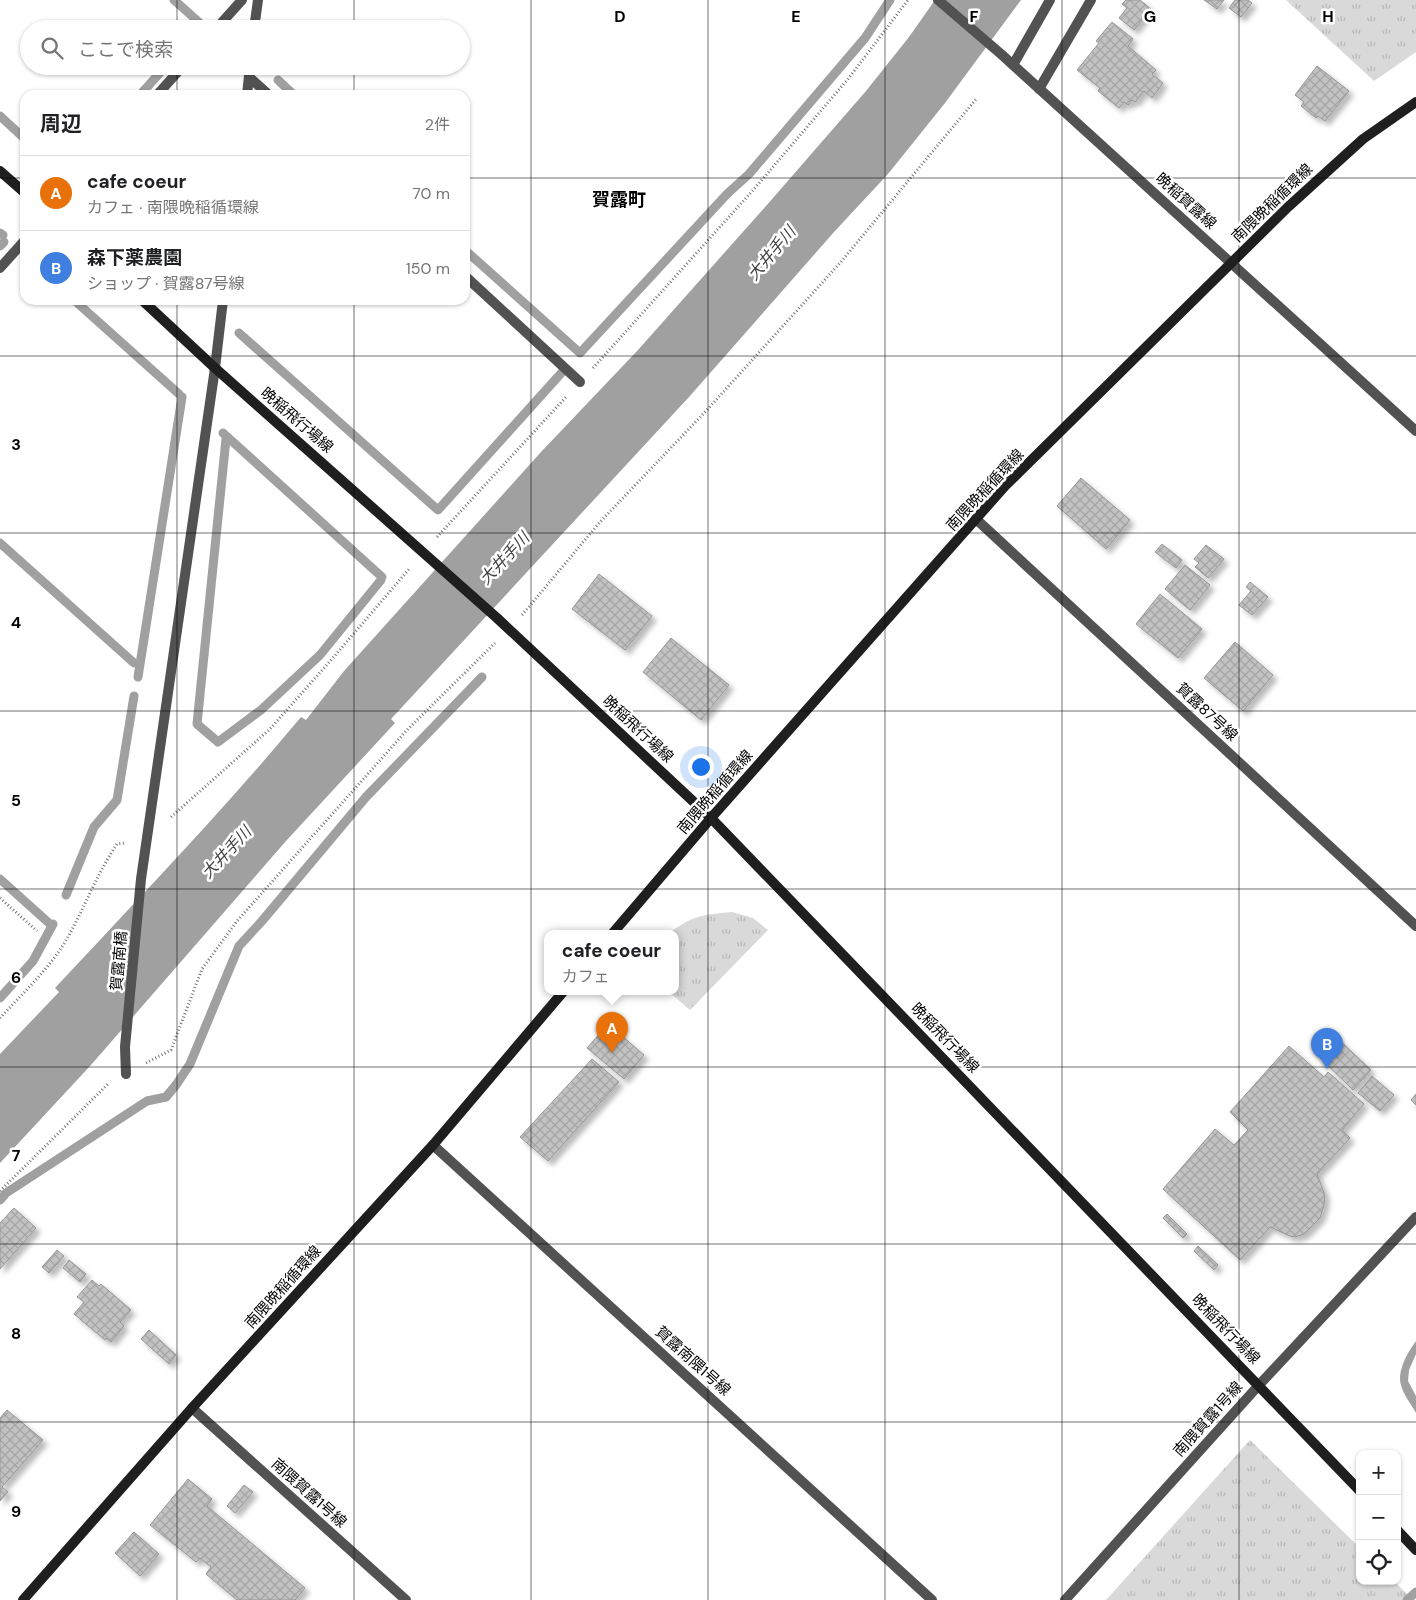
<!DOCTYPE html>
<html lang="ja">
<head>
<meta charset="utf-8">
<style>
  body { margin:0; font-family:"DM Sans","Noto Sans JP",sans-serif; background:#f6f6f6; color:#202124 }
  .controls { position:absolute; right:15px; bottom:15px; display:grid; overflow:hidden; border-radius:10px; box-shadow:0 1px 4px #0004 }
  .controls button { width:45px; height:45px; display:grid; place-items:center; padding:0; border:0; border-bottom:1px solid #e0e0e0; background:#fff; color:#202124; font:25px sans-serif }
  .you { position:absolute; left:700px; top:766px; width:18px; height:18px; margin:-12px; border:4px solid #fff; border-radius:50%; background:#1a73e8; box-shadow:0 0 0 8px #1a73e833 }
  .badge { display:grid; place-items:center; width:32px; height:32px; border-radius:50%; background:#000; color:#fff; font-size:16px; font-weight:700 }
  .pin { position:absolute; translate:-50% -41px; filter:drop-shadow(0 1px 2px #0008) }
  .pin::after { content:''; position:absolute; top:26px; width:18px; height:15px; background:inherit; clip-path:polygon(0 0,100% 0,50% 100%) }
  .popup { position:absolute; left:544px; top:930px; width:135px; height:65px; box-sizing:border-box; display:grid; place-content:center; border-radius:10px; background:#fff; filter:drop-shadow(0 1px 4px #0005); font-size:16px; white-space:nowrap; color:#757577 }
  .popup b { font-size:19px; color:#202124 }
  .popup::after { content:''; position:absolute; left:50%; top:100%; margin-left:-10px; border:10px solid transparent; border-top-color:#fff }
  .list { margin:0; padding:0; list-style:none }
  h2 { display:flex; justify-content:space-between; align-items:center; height:65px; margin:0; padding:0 20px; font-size:21px }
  h2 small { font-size:16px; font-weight:400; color:#757577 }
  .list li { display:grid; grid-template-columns:32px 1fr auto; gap:15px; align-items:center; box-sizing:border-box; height:75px; padding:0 20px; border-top:1px solid #e0e0e0 }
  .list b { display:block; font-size:19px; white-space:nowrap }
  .list p { margin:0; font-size:16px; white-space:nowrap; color:#757577 }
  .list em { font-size:16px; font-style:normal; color:#757577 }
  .icon { flex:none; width:28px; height:28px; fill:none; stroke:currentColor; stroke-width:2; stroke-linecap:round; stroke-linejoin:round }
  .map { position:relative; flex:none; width:1416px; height:1600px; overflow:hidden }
  .search { position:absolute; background:#fff; box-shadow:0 1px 4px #0004; left:20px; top:20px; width:450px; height:55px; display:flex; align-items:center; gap:12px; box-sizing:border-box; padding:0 18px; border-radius:28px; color:#757577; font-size:19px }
  .panel { position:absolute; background:#fff; box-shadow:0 1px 4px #0004; left:20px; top:90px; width:450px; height:215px; border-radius:15px }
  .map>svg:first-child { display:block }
  .grass { fill:url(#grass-tufts) }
  .water { fill:#a0a0a0 }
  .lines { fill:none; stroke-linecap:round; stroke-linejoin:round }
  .stream { stroke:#a0a0a0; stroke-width:9 }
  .building { fill:url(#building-cross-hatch); stroke:#969696; filter:url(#shadow) }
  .path { stroke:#747474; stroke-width:3; stroke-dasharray:1 2.5; stroke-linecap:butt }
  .street { stroke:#525252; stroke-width:10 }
  .secondary { stroke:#1f1f1f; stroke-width:10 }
  .grid { fill:none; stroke:#000; stroke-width:1; stroke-opacity:0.55 }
  .labels { text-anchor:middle; stroke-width:5; stroke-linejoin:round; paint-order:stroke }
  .street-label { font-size:15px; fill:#000; stroke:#fff }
  .water-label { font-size:16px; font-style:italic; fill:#414141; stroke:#fff }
  .quarter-label { font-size:18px; font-weight:bold; fill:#000; stroke:#fff }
  .grid-label { font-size:16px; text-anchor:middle; font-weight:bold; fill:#000; stroke:#fff; stroke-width:5; stroke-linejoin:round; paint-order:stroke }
</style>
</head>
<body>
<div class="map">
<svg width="1416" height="1600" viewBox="0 0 1416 1600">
  <defs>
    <pattern id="grass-tufts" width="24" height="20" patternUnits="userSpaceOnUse" patternTransform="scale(1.25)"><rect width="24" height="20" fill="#d9d9d9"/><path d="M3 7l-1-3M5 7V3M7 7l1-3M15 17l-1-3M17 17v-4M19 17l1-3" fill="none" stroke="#b8b8b8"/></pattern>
    <pattern id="building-cross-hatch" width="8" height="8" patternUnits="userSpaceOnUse" patternTransform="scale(1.25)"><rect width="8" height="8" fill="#c2c2c2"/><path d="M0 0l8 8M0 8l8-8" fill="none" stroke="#a5a5a5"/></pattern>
    <filter id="shadow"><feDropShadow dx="4.5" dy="4.5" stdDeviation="2.5" flood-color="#0004"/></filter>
  </defs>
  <rect width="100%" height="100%" fill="#fff"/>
  <g class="grass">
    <polygon points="1286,0 1416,0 1416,52 1374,81"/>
    <path d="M732 912 753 918 768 930 690 1010 669 992H676V934H668C693 915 702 915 732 912Z"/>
    <polygon points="1250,1440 1360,1548 1360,1581 1394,1581 1413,1600 1106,1600"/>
  </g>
  <g class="water">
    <path d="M935 0H1021L945 103 888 174 834 232 689 397 391 719 395 723 286 841 91 1065 0 1163V1054L59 992 55 988C138 899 223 811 301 717L306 720 344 671 541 452 638 350 773 198 866 91 909 37Z"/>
    <path d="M1416 1341V1354L1409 1370 1408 1381 1416 1396V1413C1411 1404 1403 1394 1401 1385 1397 1370 1408 1352 1416 1341Z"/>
  </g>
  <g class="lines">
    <g class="stream">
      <polyline points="174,0 201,24"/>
      <polyline points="278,80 294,95"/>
      <polyline points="140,95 166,66"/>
      <polyline points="0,116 25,139"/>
      <polyline points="0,233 3,235"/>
      <polyline points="0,246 4,242"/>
      <polyline points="465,250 580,353 727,194 749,174 865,38 890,0"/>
      <polyline points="74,300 179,394"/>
      <polyline points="239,333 438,510 564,370"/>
      <polyline points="223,433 382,577"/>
      <polyline points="226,439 197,724 218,742 261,710 320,655 381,580"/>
      <polyline points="0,543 134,663"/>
      <polyline points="138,677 182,397"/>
      <polyline points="0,879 50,924"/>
      <polyline points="66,895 94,827 117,800 134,696"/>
      <polyline points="0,998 33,961 53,924"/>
      <polyline points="0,1200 6,1193 147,1101 166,1097 176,1085 190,1064 239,946 262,921 366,797 482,677"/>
      <polyline points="1407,1600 1416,1592"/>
    </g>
  </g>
  <g class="building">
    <polygon points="1126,0 1140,0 1151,9 1134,30 1119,18 1127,8 1122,4"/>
    <polygon points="1204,0 1224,0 1217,9"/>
    <polygon points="1235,0 1248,0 1252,3 1241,17 1229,8"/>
    <polygon points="1112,22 1133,39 1128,46 1156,70 1152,74 1163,83 1152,98 1144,91 1135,102 1132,100 1128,105 1124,102 1119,108 1098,91 1100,88 1077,70 1099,43 1096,41"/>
    <polygon points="1317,66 1349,91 1325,121 1318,116 1316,118 1301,106 1304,102 1295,95"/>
    <polygon points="1081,478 1130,520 1106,549 1057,506"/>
    <polygon points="1162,544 1182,560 1176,568 1155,552"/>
    <polygon points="1206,545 1224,559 1208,578 1195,567 1199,563 1194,559"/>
    <polygon points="1185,565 1210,585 1190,610 1165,589"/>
    <polygon points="599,574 652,616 625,650 572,609"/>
    <polygon points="1250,582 1268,597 1252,615 1239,605 1251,591 1246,587"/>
    <polygon points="1160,594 1202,629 1178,658 1136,624"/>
    <polygon points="671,638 729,685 701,720 643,672"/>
    <polygon points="1235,642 1273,675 1243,711 1204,678"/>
    <polygon points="608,1024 644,1055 624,1079 587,1048"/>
    <polygon points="1334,1035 1371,1070 1353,1090 1316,1054"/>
    <polygon points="1289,1046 1324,1077 1328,1072 1364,1104 1342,1130 1350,1138 1317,1174 1325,1195 1324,1205 1320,1218 1304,1234 1295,1237 1290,1236 1270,1227 1240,1260 1163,1189 1215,1129 1234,1145 1248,1130 1230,1112"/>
    <polygon points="592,1059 619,1082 548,1161 520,1137"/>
    <polygon points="1372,1076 1394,1095 1380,1111 1358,1093"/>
    <polygon points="1416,1094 1416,1105 1411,1100"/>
    <polygon points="14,1208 36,1228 0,1269 0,1223"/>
    <polygon points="1167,1214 1187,1234 1183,1238 1163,1218"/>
    <polygon points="1198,1246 1218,1265 1214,1270 1194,1251"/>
    <polygon points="57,1250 64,1256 49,1273 42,1267"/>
    <polygon points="69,1260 86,1274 80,1282 63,1268"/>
    <polygon points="92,1280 99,1286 101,1284 131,1310 120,1322 124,1326 111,1342 106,1338 105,1340 74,1314 84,1302 77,1297"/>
    <polygon points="149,1330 176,1355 169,1364 141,1339"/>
    <polygon points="7,1410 43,1440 2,1487 8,1492 0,1501 0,1418"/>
    <polygon points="188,1479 212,1499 207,1506 305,1588 295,1600 237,1600 206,1574 211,1567 200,1558 196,1562 150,1525"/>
    <polygon points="244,1485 253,1492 235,1513 227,1506"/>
    <polygon points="134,1532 159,1554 140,1576 115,1553"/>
  </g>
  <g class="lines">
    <g class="path">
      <polyline points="593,368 755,188 848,79 908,0"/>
      <polyline points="437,537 567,396"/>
      <polyline points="522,615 600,522 706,411 840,263 977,98"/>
      <polyline points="171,817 270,729 332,659 410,568"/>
      <polyline points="0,898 37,931"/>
      <path d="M0 1018C22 994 47 971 65 942 84 910 96 875 117 844L125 843"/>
      <polyline points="146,1063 171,1050 202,969 237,921 407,730 495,643"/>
      <polyline points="0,1191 108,1084"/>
    </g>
    <g class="street">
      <polyline points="938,0 1001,54 1416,431"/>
      <polyline points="216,29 242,0"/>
      <polyline points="254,29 258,0"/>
      <polyline points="1013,65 1050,0"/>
      <polyline points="249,77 269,95"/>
      <polyline points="1039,89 1091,0"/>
      <polyline points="157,95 183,66"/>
      <polyline points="247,95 250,66"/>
      <polyline points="0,268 25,240"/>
      <polyline points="465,276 580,382"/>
      <polyline points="977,520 1416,926"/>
      <polyline points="126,1074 125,1047 141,879 215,368 223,300"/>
      <polyline points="433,1145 932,1600"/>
      <polyline points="192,1408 406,1600"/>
      <polyline points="1065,1600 1259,1385 1416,1217"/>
    </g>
    <g class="secondary">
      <polyline points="0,171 25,193"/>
      <polyline points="142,300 215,368 497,618 711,818 1360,1491"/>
      <polyline points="612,934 711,818 1005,486 1288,207 1363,139 1416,102"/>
      <polyline points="1397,1530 1416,1550"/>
      <polyline points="23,1600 192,1408 433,1145 563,992"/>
    </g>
  </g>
  <path class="grid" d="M177 0V29M354 0V29M531 0V1600M708 0V1600M885 0V1600M1062 0V1600M1239 0V1600M177 66V95M354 66V95M0 178H25M465 178H1416M177 300V1600M354 300V1600M0 356H1416M0 533H1416M0 711H1416M0 889H1416M0 1067H1416M0 1244H1416M0 1422H1416"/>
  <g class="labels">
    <g class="street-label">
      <text transform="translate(1186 201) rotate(42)" y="5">晩稲賀露線</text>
      <text transform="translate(1272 203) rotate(-44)" y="5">南隈晩稲循環線</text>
      <text transform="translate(297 420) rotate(41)" y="5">晩稲飛行場線</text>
      <text transform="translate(985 490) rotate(-47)" y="5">南隈晩稲循環線</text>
      <text transform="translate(1207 712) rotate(43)" y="5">賀露87号線</text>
      <text transform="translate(638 729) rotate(43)" y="5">晩稲飛行場線</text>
      <text transform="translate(715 792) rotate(-49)" y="5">南隈晩稲循環線</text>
      <text transform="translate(119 961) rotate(-85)" y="5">賀露南橋</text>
      <text transform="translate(945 1038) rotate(46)" y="5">晩稲飛行場線</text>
      <text transform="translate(283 1287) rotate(-48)" y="5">南隈晩稲循環線</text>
      <text transform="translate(1226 1329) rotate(46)" y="5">晩稲飛行場線</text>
      <text transform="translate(693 1361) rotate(42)" y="5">賀露南隈1号線</text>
      <text transform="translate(1208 1419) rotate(-48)" y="5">南隈賀露1号線</text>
      <text transform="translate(309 1493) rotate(42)" y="5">南隈賀露1号線</text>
    </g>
    <g class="water-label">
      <text transform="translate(771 253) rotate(-50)" y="6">大井手川</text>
      <text transform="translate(504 558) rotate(-47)" y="6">大井手川</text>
      <text transform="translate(226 852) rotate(-47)" y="6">大井手川</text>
    </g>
    <g class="quarter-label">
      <text x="619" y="206">賀露町</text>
    </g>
  </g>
  <g class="grid-label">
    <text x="620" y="22">D</text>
    <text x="796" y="22">E</text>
    <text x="974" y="22">F</text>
    <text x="1150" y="22">G</text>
    <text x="1328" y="22">H</text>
    <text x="16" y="450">3</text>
    <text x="16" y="628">4</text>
    <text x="16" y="806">5</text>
    <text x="16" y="983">6</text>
    <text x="16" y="1161">7</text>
    <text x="16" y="1339">8</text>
    <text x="16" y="1517">9</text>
  </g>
</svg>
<div class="controls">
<button>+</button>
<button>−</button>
<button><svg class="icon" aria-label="locate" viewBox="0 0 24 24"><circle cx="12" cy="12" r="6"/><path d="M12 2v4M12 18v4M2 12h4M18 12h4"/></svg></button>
</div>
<div class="you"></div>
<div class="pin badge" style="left:612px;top:1053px;background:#e8710a">A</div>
<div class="popup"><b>cafe coeur</b>カフェ</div>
<div class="pin badge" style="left:1327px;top:1069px;background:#3f7fe0">B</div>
<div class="search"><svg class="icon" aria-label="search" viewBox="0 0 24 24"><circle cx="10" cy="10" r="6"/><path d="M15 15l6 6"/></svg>ここで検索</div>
<section class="panel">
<h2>周辺<small>2件</small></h2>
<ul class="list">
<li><span class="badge" style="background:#e8710a">A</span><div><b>cafe coeur</b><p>カフェ · 南隈晩稲循環線</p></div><em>70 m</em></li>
<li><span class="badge" style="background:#3f7fe0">B</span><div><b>森下薬農園</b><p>ショップ · 賀露87号線</p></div><em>150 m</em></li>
</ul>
</section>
</div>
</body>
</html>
